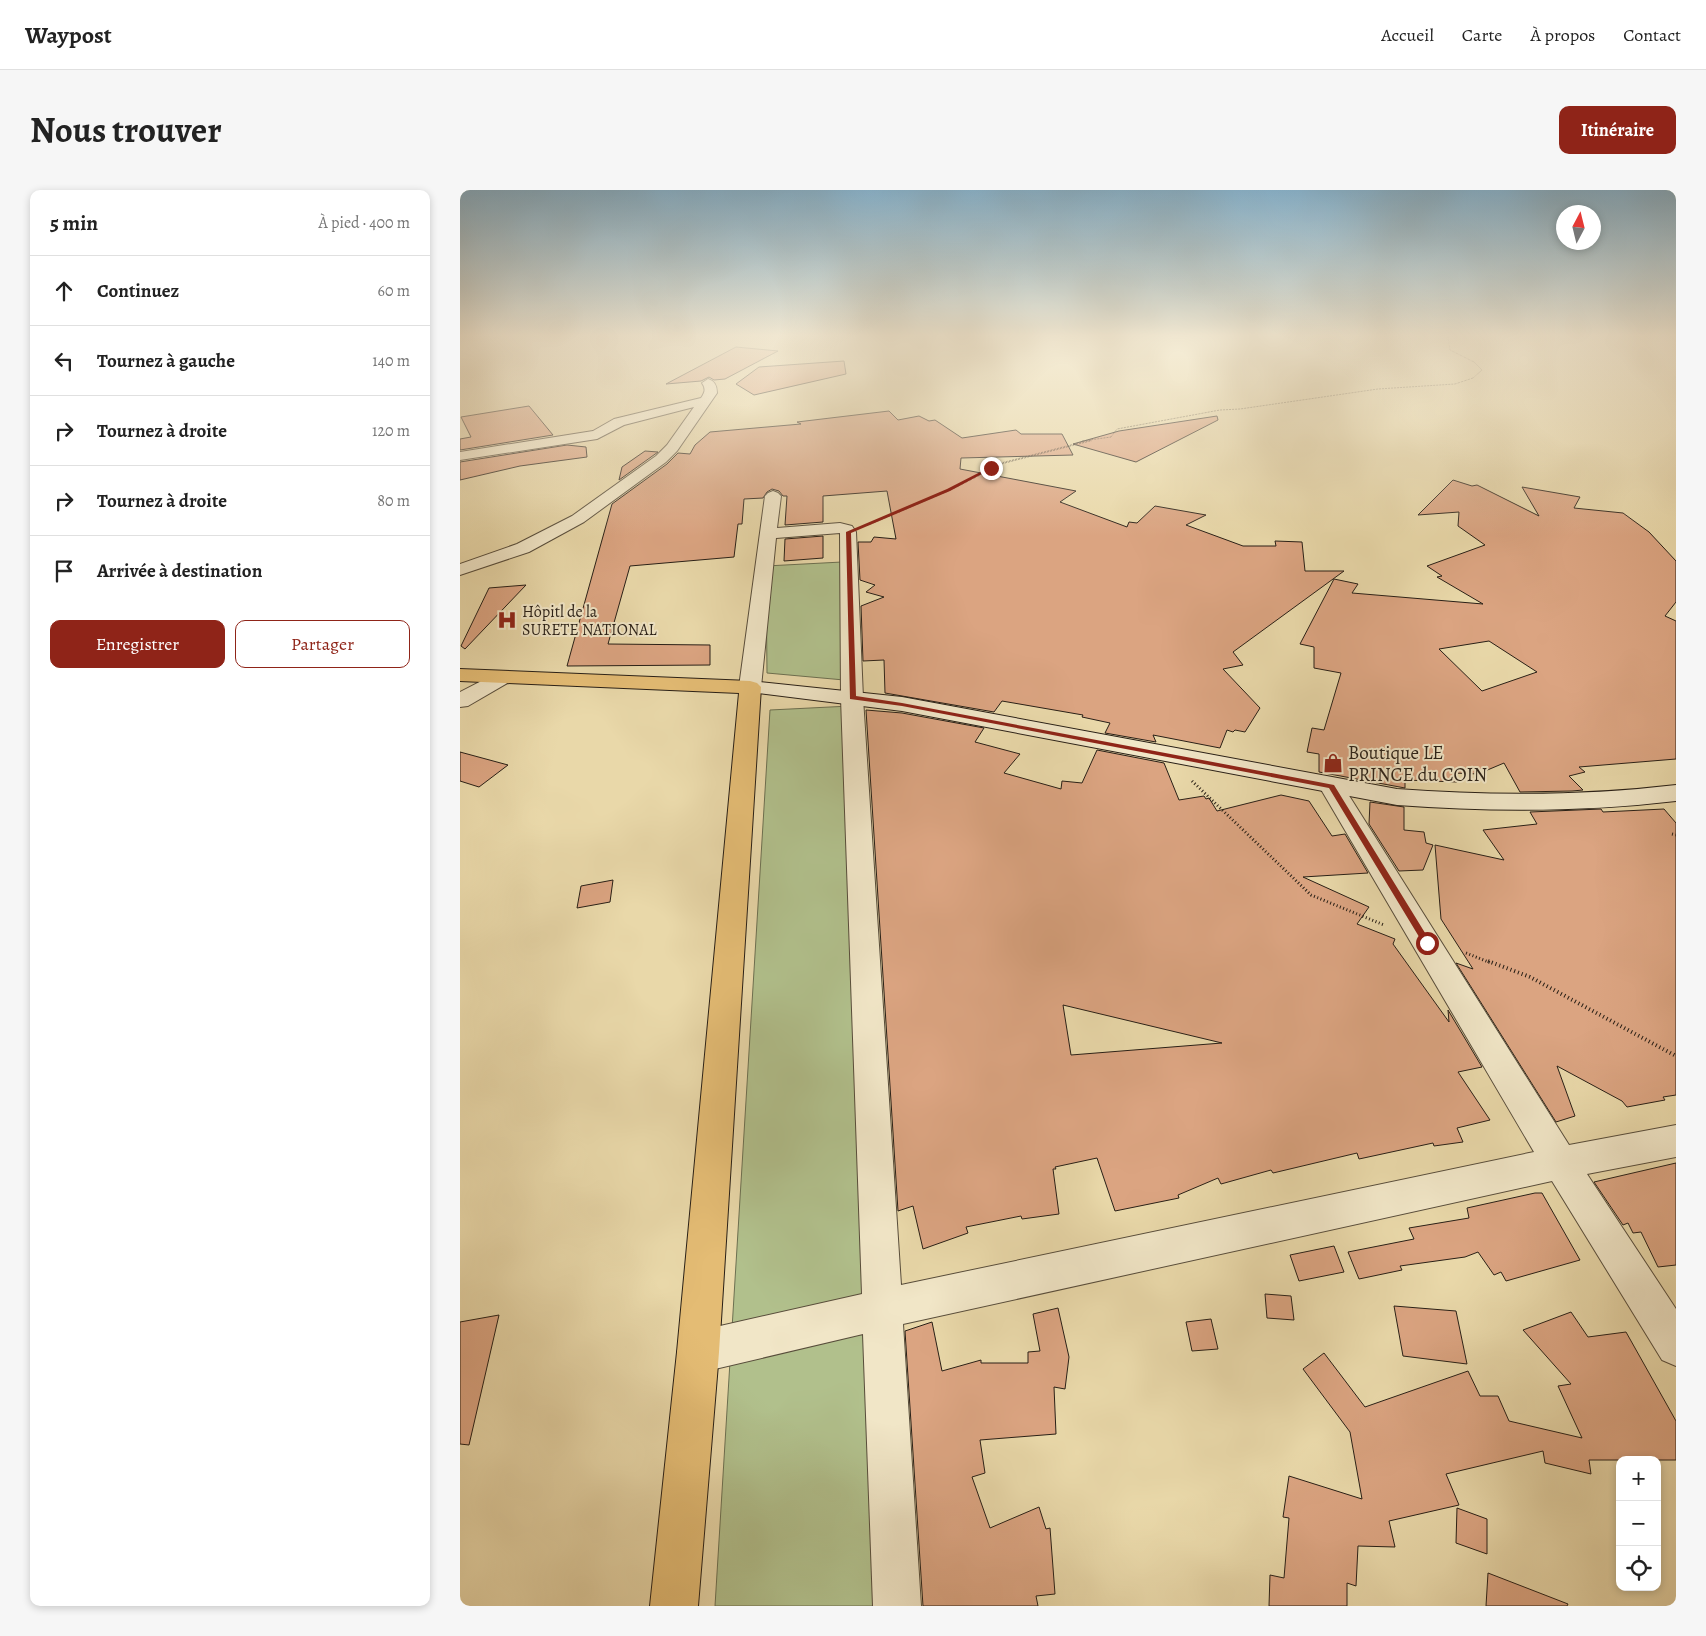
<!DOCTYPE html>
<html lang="fr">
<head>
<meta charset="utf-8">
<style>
  body { margin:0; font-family:Alegreya,serif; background:#f6f6f6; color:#222 }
  .controls { position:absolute; right:15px; bottom:15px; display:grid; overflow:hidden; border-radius:10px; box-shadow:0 2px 8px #0003 }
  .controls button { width:45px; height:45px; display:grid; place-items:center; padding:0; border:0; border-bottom:1px solid #e0e0e0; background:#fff; color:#222; font:25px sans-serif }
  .compass { position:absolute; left:1096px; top:15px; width:45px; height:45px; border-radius:50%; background:#fff; box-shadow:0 2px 8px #0003; rotate:7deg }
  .stop { position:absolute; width:15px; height:15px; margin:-11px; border:4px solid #8f2418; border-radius:50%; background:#fff }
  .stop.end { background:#8f2418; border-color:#fff; box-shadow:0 1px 5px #0008 }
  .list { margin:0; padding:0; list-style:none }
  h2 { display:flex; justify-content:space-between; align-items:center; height:65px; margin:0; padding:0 20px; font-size:21px }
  h2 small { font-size:16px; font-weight:400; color:#767676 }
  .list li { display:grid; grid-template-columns:32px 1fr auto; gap:15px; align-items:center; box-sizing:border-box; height:70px; padding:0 20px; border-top:1px solid #e0e0e0 }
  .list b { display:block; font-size:19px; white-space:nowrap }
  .list em { font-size:16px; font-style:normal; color:#767676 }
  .actions { display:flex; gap:10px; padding:15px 20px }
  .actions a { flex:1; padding:11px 0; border:1px solid #8f2418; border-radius:10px; text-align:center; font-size:18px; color:#8f2418 }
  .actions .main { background:#8f2418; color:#fff }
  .icon { flex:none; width:28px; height:28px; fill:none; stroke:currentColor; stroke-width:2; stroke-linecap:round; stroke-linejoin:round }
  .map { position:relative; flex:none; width:1216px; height:1416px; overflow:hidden; border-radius:10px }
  header { display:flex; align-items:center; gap:30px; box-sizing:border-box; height:70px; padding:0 25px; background:#fff; border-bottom:1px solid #e0e0e0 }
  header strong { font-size:24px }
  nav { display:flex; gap:28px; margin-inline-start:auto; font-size:18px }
  .intro { display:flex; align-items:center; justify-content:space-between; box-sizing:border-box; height:120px; padding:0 30px }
  h1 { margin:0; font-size:35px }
  .button { padding:12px 22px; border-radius:10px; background:#8f2418; color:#fff; font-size:18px; font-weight:700 }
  main { display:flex; gap:30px; padding:0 30px }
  aside { flex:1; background:#fff; border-radius:10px; box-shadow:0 2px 8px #0003 }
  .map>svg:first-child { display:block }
  .green { fill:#b1c08c; stroke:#6c7051 }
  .building { fill:#dba481; stroke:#281f16; fill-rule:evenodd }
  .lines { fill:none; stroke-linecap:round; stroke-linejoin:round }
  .street-casing { stroke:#584d3b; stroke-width:2 }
  .secondary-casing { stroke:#281f16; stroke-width:2 }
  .primary-casing { stroke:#281f16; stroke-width:2 }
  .path-far3 { stroke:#281f16; stroke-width:1; stroke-dasharray:0.5 1; stroke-linecap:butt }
  .path-far2 { stroke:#281f16; stroke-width:2; stroke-dasharray:0.5 1; stroke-linecap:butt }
  .path-far1 { stroke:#281f16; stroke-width:3; stroke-dasharray:1 2.5; stroke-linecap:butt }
  .path { stroke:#281f16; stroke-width:4; stroke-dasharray:1 3; stroke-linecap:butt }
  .street { fill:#f1e6c7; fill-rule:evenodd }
  .secondary { fill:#f1e6c7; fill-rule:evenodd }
  .primary { fill:#e4bc74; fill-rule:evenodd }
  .route { fill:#8f2418 }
  .labels { text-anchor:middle; stroke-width:4; stroke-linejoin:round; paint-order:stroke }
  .far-poi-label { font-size:16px; fill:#281f16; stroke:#f1e6c7; text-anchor:start }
  .poi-label { font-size:19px; fill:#281f16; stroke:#f1e6c7; text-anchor:start }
</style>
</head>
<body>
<header>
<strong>Waypost</strong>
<nav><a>Accueil</a><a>Carte</a><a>À propos</a><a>Contact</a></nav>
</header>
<div class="intro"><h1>Nous trouver</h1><a class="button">Itinéraire</a></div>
<main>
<aside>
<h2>5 min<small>À pied · 400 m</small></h2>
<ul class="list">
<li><svg class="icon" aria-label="ahead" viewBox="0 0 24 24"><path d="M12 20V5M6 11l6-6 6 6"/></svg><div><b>Continuez</b></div><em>60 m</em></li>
<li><svg class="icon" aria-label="left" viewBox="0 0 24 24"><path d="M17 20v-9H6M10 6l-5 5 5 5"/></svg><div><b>Tournez à gauche</b></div><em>140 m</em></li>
<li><svg class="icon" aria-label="right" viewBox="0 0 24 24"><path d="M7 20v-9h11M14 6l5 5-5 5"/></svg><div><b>Tournez à droite</b></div><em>120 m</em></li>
<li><svg class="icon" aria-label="right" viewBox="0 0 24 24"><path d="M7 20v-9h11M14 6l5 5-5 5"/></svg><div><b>Tournez à droite</b></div><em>80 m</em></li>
<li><svg class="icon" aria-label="arrive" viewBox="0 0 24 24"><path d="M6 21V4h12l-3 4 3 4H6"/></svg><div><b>Arrivée à destination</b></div></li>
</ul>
<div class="actions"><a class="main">Enregistrer</a><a>Partager</a></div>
</aside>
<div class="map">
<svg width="1216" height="1416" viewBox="0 0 1216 1416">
  <rect width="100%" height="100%" fill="#e9d8a9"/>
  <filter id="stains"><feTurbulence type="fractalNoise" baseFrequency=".004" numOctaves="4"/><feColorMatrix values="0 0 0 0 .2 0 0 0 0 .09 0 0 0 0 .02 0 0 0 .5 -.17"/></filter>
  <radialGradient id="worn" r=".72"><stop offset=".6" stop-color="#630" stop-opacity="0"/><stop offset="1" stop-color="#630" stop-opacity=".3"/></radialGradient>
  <g class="green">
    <polygon points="382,372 384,490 307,483 306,376"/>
    <polygon points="390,516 431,1416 255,1416 310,520"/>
  </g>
  <g class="building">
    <polygon points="276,157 318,161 265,189 254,190 249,187 241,191 206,194"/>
    <polygon points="384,171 386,184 294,205 276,194 299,177"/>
    <polygon points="69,216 93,245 0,260 0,249 11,247 1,227"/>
    <polygon points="429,221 438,230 459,226 469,231 475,230 502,248 556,240 561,244 602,244 613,265 501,268 500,279 616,301 600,312 667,337 669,332 677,333 695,316 746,325 726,335 783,356 816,356 815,351 842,352 845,381 884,381 773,462 783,475 763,479 800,518 785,542 775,540 773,542 767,540 760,558 693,545 696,552 645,543 650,533 622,527 623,525 542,511 534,522 425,503 424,470 403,471 401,416 424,407 406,402 415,395 400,390 398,352 411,352 414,347 436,349 427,301 363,306 363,332 325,335 327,306 323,306 319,301 312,299 307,302 303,308 284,309 282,334 278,334 274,367 170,376 148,454 250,455 250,475 107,476 152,314 207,274 218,263 230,264 235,255 250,242 341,234 337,232"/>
    <polygon points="757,226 758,230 676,272 613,254 659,241"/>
    <polygon points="107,255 126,257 127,267 60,276 0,290 0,272"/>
    <polygon points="185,261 198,262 159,290 162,277"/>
    <path d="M993 290 1012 296 1017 295 1079 326 1062 297 1120 307 1114 318 1163 323 1189 342 1216 371V412L1205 426 1216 431V569L1119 577 1125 582 1109 586 1123 600 1112 601 1060 602 1044 573 1018 584 994 583 997 592 945 590V598L859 582V564L847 562 852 538 864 540 881 483 854 478V457L840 454 874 389 898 394 892 403 1023 414 977 387 982 386 967 376 1025 355 998 336 999 322 958 325ZM1029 451 1077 482 1022 501 979 459Z"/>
    <polygon points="363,346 363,368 324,371 325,349"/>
    <polygon points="66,395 5,459 1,456 29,398"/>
    <path d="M406 520 442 523 524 538 515 552 560 564 544 583 601 599 602 591 622 593 637 560 704 573 719 610 744 606 746 609 749 608 757 621 821 605 849 611 872 646 885 644 908 683 843 687 909 717 897 734 935 749 933 754 989 832 988 820 1022 877 998 882 1030 930 997 938 1003 952 974 956 973 953 899 969 897 963 813 983 811 980 761 994 758 988 718 1005 719 1008 655 1021 637 968 595 977 596 979H593L599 1024 562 1029 561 1026 506 1037 508 1043 463 1059 453 1016 438 1021ZM603 815 762 853 611 865Z"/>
    <polygon points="0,562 48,575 19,597 0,591"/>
    <polygon points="910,612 944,617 944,640 964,642 966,653 973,655 963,680 939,681 909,634"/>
    <polygon points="1141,619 1143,622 1204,619 1216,633 1216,905 1203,907 1205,910 1167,917 1162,911 1097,876 1115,926 1096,932 996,773 1013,779 981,729 975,655 1044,670 1023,640 1077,634 1070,622"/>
    <polygon points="153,690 150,712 117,718 121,696"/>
    <polygon points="1216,973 1216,1075 1198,1077 1181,1042 1173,1043 1168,1033 1163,1035 1134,992"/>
    <polygon points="1075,1003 1082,1003 1120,1070 1046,1091 1041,1082 1034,1085 1018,1062 1005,1067 940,1076 942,1080 899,1089 888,1062 954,1049 949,1038 1009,1028 1007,1018"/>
    <polygon points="874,1056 884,1082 839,1091 830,1065"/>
    <polygon points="805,1104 831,1106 834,1130 807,1128"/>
    <polygon points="934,1116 996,1121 1007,1174 943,1166"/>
    <polygon points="598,1118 609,1167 605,1199 594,1197 596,1244 520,1250 525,1283 512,1287 530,1338 579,1317 586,1339 590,1338 595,1404 576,1406 578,1416 463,1416 445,1141 472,1132 482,1181 521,1170 521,1173 568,1173 568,1162 580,1161 573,1124"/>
    <polygon points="1111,1122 1128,1147 1166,1142 1216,1231 1216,1270 1129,1270 1131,1284 1085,1273 1083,1261 986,1284 999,1315 929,1331 935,1357 898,1356 896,1396 887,1393 887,1416 809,1416 810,1385 824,1388 829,1328 823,1327 829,1286 902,1309 890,1242 843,1179 864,1163 905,1217 1008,1181 1020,1206 1038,1206 1049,1231 1122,1248 1098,1196 1111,1194 1063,1140"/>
    <polygon points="39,1125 9,1255 0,1254 0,1132"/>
    <polygon points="751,1129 758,1159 732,1161 726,1132"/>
    <polygon points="997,1318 1027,1329 1027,1364 996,1353"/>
    <polygon points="1028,1383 1108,1414 1107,1416 1026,1416"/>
  </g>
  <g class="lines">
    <defs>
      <g id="street">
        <path d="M248 189C255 191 257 196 257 203L217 261 206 272 124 332 69 362 0 385V374L57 354 112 326 196 266 207 255 234 217 164 235 137 249 0 270V262L133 241 154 229 241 208C245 202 246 199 242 193Z"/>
        <polygon points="313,301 318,303 321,306 317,338 380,333 392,336 396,342 403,508 441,1095 1074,962 859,596 862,591 871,588 880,591 883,596 1109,955 1216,935 1216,967 1127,984 1216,1119 1216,1176 1202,1170 1092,991 443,1134 461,1416 413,1416 403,1144 238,1183 223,1177 217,1162 223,1147 238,1141 402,1104 381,508 380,343 316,348 301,497 297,501 290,503 283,501 279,497 305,306 308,303"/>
        <polygon points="44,481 51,483 54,487 51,491 8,516 0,517 0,502 37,483"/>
      </g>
      <path id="secondary" d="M290 491 442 507 937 599C1031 606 1123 606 1216 595V611C1123 622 1031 622 937 615L442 521 283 501 279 497 283 493Z"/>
      <polygon id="primary" points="0,479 290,491 297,493 301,497 259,1162 238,1416 190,1416 217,1162 279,503 0,491"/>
    </defs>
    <use href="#street" class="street-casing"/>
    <use href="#secondary" class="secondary-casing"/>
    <use href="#primary" class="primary-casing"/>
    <polyline class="path-far3" points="622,251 651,247 657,239 760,220 780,219 918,199 995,194 1013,188 1022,180 1014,172 990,160 988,147"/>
    <polyline class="path-far2" points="407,335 489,300 543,273 632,250"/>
    <g class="path-far1">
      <polyline points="732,591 851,705 924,735"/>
      <polyline points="1212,644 1216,645"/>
      <polyline points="1006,763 1031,773"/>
    </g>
    <polyline class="path" points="1028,771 1070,787 1216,866"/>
    <use href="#street" class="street"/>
    <use href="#secondary" class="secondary"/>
    <use href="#primary" class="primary"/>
  </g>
  <linearGradient id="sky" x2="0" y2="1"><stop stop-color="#88b6d2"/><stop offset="0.42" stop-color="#f5edd8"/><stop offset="1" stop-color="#f5edd8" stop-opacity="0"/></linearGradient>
  <rect width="1216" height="346" fill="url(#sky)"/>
  <polygon class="route" points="530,277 533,278 490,301 391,343 396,506 442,513 874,595 970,751 970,755 964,755 869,598 442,516 390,509 386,342 487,299"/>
  <defs>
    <symbol id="hospital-bare" viewBox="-9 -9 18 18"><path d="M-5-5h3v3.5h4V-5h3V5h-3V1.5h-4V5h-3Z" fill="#8f2418" stroke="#f1e6c7" stroke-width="2.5" paint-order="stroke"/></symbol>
    <symbol id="shop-bare" viewBox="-9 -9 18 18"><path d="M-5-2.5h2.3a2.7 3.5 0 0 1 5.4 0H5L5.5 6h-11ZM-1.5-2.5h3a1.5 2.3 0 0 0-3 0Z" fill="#8f2418" stroke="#f1e6c7" stroke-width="2.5" paint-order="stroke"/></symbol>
  </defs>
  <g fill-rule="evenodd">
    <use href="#hospital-bare" x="33" y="416" width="28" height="28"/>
    <use href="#shop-bare" x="859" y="559" width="28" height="28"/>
  </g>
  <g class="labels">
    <g class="far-poi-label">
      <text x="62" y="427">Hôpitl de la<tspan x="62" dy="18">SURETE NATIONAL</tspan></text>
    </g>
    <g class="poi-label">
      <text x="888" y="569">Boutique LE<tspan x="888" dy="22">PRINCE du COIN</tspan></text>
    </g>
  </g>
  <rect width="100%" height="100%" filter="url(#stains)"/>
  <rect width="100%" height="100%" fill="url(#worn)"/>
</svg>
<div class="controls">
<button>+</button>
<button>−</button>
<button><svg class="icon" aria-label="locate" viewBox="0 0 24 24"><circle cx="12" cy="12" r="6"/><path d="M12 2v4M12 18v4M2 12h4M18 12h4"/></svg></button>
</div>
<svg class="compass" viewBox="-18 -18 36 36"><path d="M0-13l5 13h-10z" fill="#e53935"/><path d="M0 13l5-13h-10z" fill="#767676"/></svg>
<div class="stop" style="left:967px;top:753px"></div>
<div class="stop end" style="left:531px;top:278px"></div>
</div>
</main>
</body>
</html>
